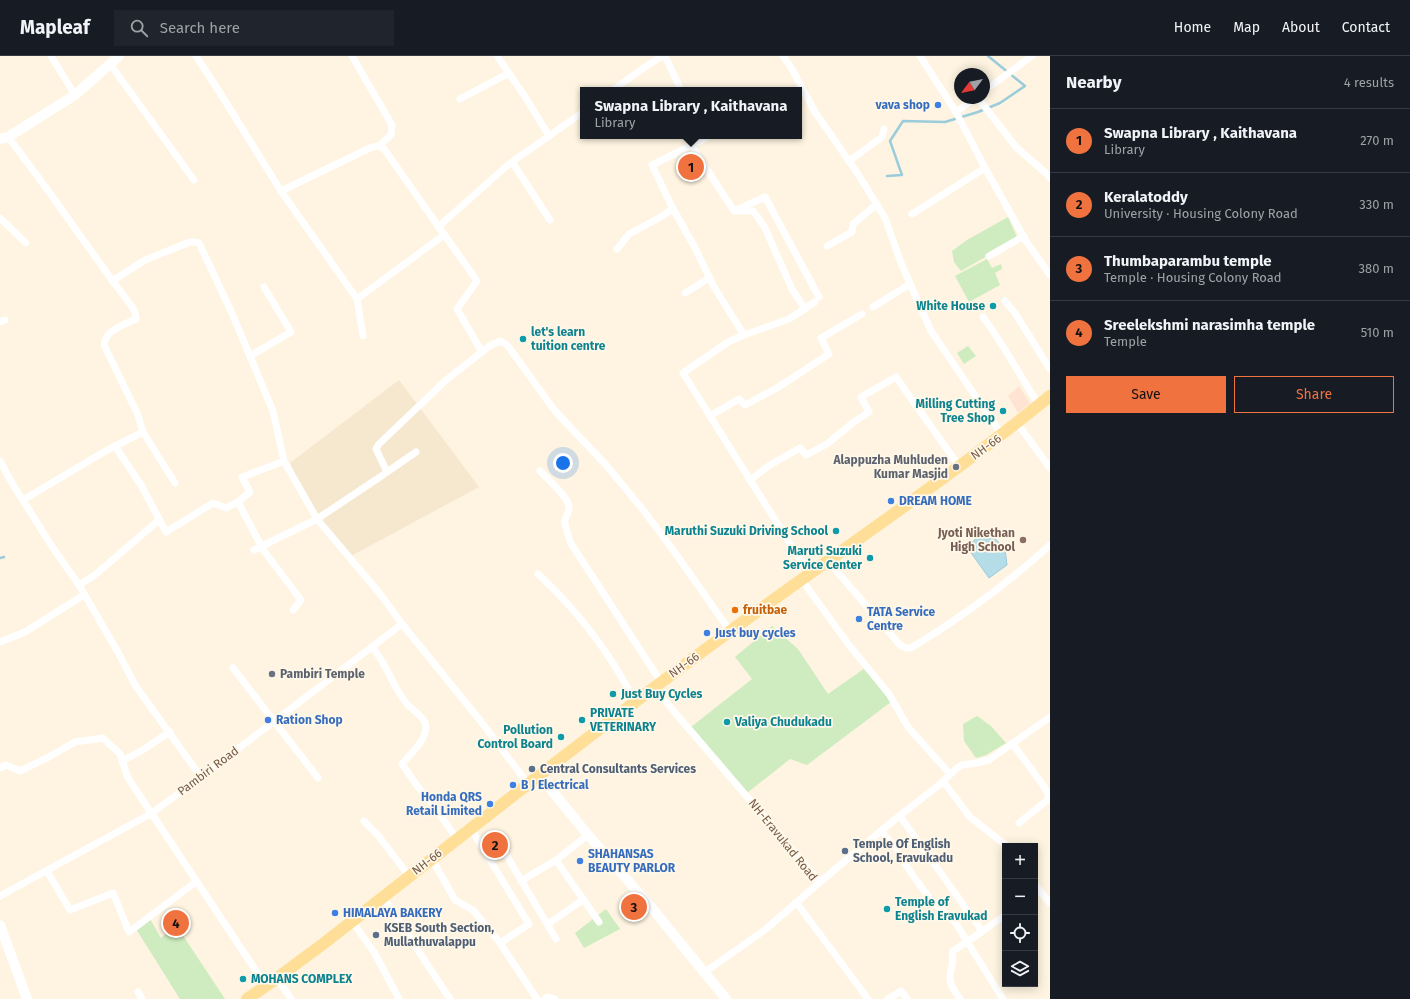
<!DOCTYPE html>
<html lang="en">
<head>
<meta charset="utf-8">
<style>
  body { margin:0; font-family:"Fira Sans",sans-serif; background:#20242c; color:#f1f3f6 }
  .controls { position:absolute; right:12px; bottom:12px; display:grid; overflow:hidden; border-radius:0px; box-shadow:0 2px 10px #0003 }
  .controls button { width:36px; height:36px; display:grid; place-items:center; padding:0; border:0; border-bottom:1px solid #363941; background:#171b24; color:#f1f3f6; font:20px sans-serif }
  .compass { position:absolute; left:954px; top:12px; width:36px; height:36px; border-radius:50%; background:#171b24; box-shadow:0 2px 10px #0003; rotate:238deg }
  .you { position:absolute; left:563px; top:407px; width:14px; height:14px; margin:-10px; border:3px solid #fff; border-radius:50%; background:#1a73e8; box-shadow:0 0 0 6px #1a73e833 }
  .badge { display:grid; place-items:center; width:26px; height:26px; border-radius:50%; background:#f0723e; color:#111; font-size:13px; font-weight:700 }
  .pin { position:absolute; translate:-50% -50%; border:2px solid #fff; box-shadow:0 1px 4px #0006 }
  .popup { position:absolute; left:580px; top:31px; width:222px; height:52px; box-sizing:border-box; display:grid; place-content:center; border-radius:0px; background:#171b24; filter:drop-shadow(0 1px 3px #0005); font-size:13px; white-space:nowrap; color:#9ea1a6 }
  .popup b { font-size:15px; color:#f1f3f6 }
  .popup::after { content:''; position:absolute; left:50%; top:100%; margin-left:-8px; border:8px solid transparent; border-top-color:#171b24 }
  .list { margin:0; padding:0; list-style:none }
  h2 { display:flex; justify-content:space-between; align-items:center; height:52px; margin:0; padding:0 16px; font-size:17px }
  h2 small { font-size:13px; font-weight:400; color:#9ea1a6 }
  .list li { display:grid; grid-template-columns:26px 1fr auto; gap:12px; align-items:center; box-sizing:border-box; height:64px; padding:0 16px; border-top:1px solid #363941 }
  .list b { display:block; font-size:15px; white-space:nowrap }
  .list p { margin:0; font-size:13px; white-space:nowrap; color:#9ea1a6 }
  .list em { font-size:13px; font-style:normal; color:#9ea1a6 }
  .actions { display:flex; gap:8px; padding:12px 16px }
  .actions a { flex:1; padding:9px 0; border:1px solid #f0723e; border-radius:0px; text-align:center; font-size:14px; color:#f0723e }
  .actions .main { background:#f0723e; color:#111 }
  .icon { flex:none; width:22px; height:22px; fill:none; stroke:currentColor; stroke-width:2; stroke-linecap:round; stroke-linejoin:round }
  .map { position:relative; flex:none; width:1050px; height:943px; overflow:hidden }
  header { display:flex; align-items:center; gap:24px; box-sizing:border-box; height:56px; padding:0 20px; background:#171b24; border-bottom:1px solid #363941 }
  header strong { font-size:19px }
  nav { display:flex; gap:22px; margin-inline-start:auto; font-size:14px }
  .search { width:280px; height:36px; background:#20242c; display:flex; align-items:center; gap:10px; box-sizing:border-box; padding:0 14px; border-radius:0px; color:#9ea1a6; font-size:15px }
  main { display:flex }
  aside { flex:1; background:#171b24 }
  .map>svg:first-child { display:block }
  .residential { fill:#f6e7cf }
  .commercial { fill:#ffe4d4 }
  .green { fill:#ceecbf }
  .water { fill:#b4dde8; stroke:#9accdb }
  .lines { fill:none; stroke-linecap:round; stroke-linejoin:round }
  .stream { stroke:#9accdb; stroke-width:2.5 }
  .street { stroke:#fff; stroke-width:7 }
  .secondary { stroke:#fff; stroke-width:10 }
  .primary { stroke:#ffdf97; stroke-width:12 }
  .shop-dot { fill:#3f7fe0; stroke:#fff8e9; stroke-width:1.5 }
  .culture-dot { fill:#0f9aa8; stroke:#fff8e9; stroke-width:1.5 }
  .worship-dot { fill:#6b7280; stroke:#fff8e9; stroke-width:1.5 }
  .education-dot { fill:#8d6e63; stroke:#fff8e9; stroke-width:1.5 }
  .food-dot { fill:#e8710a; stroke:#fff8e9; stroke-width:1.5 }
  .service-dot { fill:#5c6f8a; stroke:#fff8e9; stroke-width:1.5 }
  .labels { text-anchor:middle; stroke-width:3.5; stroke-linejoin:round; paint-order:stroke }
  .shop-label { font-size:12px; font-weight:bold; fill:#366cbe; stroke:#fff8e9; text-anchor:start }
  .culture-label { font-size:12px; font-weight:bold; fill:#0d838f; stroke:#fff8e9; text-anchor:start }
  .street-label { font-size:12px; fill:#765b46; stroke:#fff8e9 }
  .worship-label { font-size:12px; font-weight:bold; fill:#5b616d; stroke:#fff8e9; text-anchor:end }
  .education-label { font-size:12px; font-weight:bold; fill:#785e54; stroke:#fff8e9; text-anchor:end }
  .food-label { font-size:12px; font-weight:bold; fill:#c56008; stroke:#fff8e9; text-anchor:start }
  .service-label { font-size:12px; font-weight:bold; fill:#4e5e75; stroke:#fff8e9; text-anchor:start }
</style>
</head>
<body>
<header>
<strong>Mapleaf</strong>
<div class="search"><svg class="icon" aria-label="search" viewBox="0 0 24 24"><circle cx="10" cy="10" r="6"/><path d="M15 15l6 6"/></svg>Search here</div>
<nav><a>Home</a><a>Map</a><a>About</a><a>Contact</a></nav>
</header>
<main>
<div class="map">
<svg width="1050" height="943" viewBox="0 0 1050 943">
  <rect width="100%" height="100%" fill="#fef4e1"/>
  <polygon class="residential" points="399,324 479,431 351,500 322,467 304,438 290,407"/>
  <polygon class="commercial" points="1019,330 1030,347 1018,357 1008,340"/>
  <g class="green">
    <polygon points="1008,161 1017,181 1001,192 961,215 954,206 952,195 967,184"/>
    <polygon points="987,203 992,212 1001,208 1002,213 995,217 1000,229 969,246 955,220"/>
    <polygon points="968,290 976,300 964,308 957,297"/>
    <polygon points="772,570 798,593 828,638 865,612 891,646 807,709 790,703 747,737 691,671 752,623 735,601"/>
    <polygon points="977,660 991,670 1006,687 986,699 976,702 964,685 963,668"/>
    <polygon points="606,853 620,873 584,892 575,877"/>
    <polygon points="150,863 161,882 176,869 225,943 180,943 136,873"/>
  </g>
  <polygon class="water" points="986,473 1005,493 1007,509 989,522 967,491"/>
  <g class="lines">
    <g class="stream">
      <polyline points="887,120 902,119 890,85 903,65 945,66 978,56 1000,47 1025,30 988,0"/>
      <polyline points="0,502 4,501"/>
    </g>
    <g class="street">
      <polyline points="51,0 75,39"/>
      <polyline points="196,0 222,40 281,135 372,91 379,90 384,93 477,225 457,253 482,296 491,289 501,285 508,290 555,355 606,409 644,455 676,498 730,575"/>
      <polyline points="352,0 392,69 391,79 379,90"/>
      <polyline points="497,0 524,39 549,80 583,56"/>
      <polyline points="665,0 681,34"/>
      <polyline points="783,0 792,13 815,56 858,118 885,162 901,207 931,275 1002,379"/>
      <polyline points="920,0 956,56 985,112 1026,185 1050,219"/>
      <polyline points="110,8 194,124"/>
      <polyline points="613,34 642,13 662,0"/>
      <polyline points="984,35 1032,0"/>
      <polyline points="978,42 1016,91 1048,119 1050,122"/>
      <polyline points="460,43 509,17"/>
      <polyline points="956,56 975,42"/>
      <path d="M8 81C51 136 90 196 133 252L135 257 136 263C124 269 105 274 104 289L138 359 143 376 175 427"/>
      <polyline points="706,82 652,109 671,149 694,190 714,231 744,279 728,286 683,317 809,518"/>
      <polyline points="691,89 734,155 765,141 819,241"/>
      <polyline points="849,105 882,81 884,73"/>
      <polyline points="512,106 550,164"/>
      <polyline points="281,135 357,243 363,280"/>
      <polyline points="736,155 753,155 764,170 792,233 805,253"/>
      <polyline points="912,158 985,112"/>
      <polyline points="0,162 26,187"/>
      <polyline points="438,171 509,108 549,80"/>
      <polyline points="827,190 852,176 853,168 877,148"/>
      <polyline points="617,193 629,178 659,162 673,153"/>
      <polyline points="989,200 1024,180"/>
      <polyline points="112,225 145,204 190,186 195,186 199,187 231,255 273,355 284,405 317,463 381,539 402,568 479,663 529,729"/>
      <polyline points="685,237 709,222"/>
      <polyline points="357,243 444,179"/>
      <polyline points="1005,245 1015,257 1050,313"/>
      <polyline points="873,251 910,228"/>
      <path d="M983 261C1004 289 1020 320 1039 349"/>
      <polyline points="0,266 5,264"/>
      <polyline points="744,279 789,263 815,246"/>
      <polyline points="250,300 291,276 264,231"/>
      <polyline points="710,360 739,343 745,349 777,332 829,298 821,282 862,258"/>
      <polyline points="1017,367 1050,412"/>
      <polyline points="115,390 143,376"/>
      <polyline points="0,405 12,427 53,492 79,529 119,598 135,629 201,721"/>
      <path d="M540 415C547 422 570 443 569 452 569 456 566 460 565 464 564 471 569 479 570 486L661 626"/>
      <polyline points="387,416 416,396"/>
      <polyline points="750,424 770,409 800,392 806,399 827,388 854,366 869,356 861,341 896,321 959,410"/>
      <polyline points="23,444 97,400 115,390 141,429 166,476 213,447 226,452 238,446 264,495 301,544 293,554"/>
      <polyline points="238,446 250,436 242,421 284,405"/>
      <polyline points="254,494 317,463 380,421 387,416 376,393 379,388 445,325 482,296"/>
      <path d="M828 505 900 589 906 592H911C961 562 1007 528 1050 489"/>
      <path d="M538 518C579 556 610 596 635 646"/>
      <polyline points="801,523 849,589 889,638 908,671 950,718"/>
      <polyline points="79,529 95,519 159,464"/>
      <polyline points="0,586 25,576 84,539"/>
      <path d="M372 591C388 609 392 631 408 649 413 655 427 662 426 672 425 686 410 698 402 708L418 731 433 749 457 783"/>
      <polyline points="233,612 318,722"/>
      <polyline points="654,632 820,826"/>
      <polyline points="1012,687 1043,729 1050,742"/>
      <polyline points="122,705 141,695 170,676"/>
      <polyline points="0,712 6,709 20,715 47,702 75,686 103,682 120,698 128,722 266,930"/>
      <polyline points="943,725 970,761 1007,790"/>
      <path d="M900 760 980 872V877L953 895 952 898C955 907 949 914 950 923 950 930 956 937 960 943"/>
      <polyline points="364,765 377,778 409,820"/>
      <polyline points="1019,767 1050,742"/>
      <polyline points="471,773 529,868 500,887 537,943"/>
      <polyline points="881,775 896,792 911,817 931,844 955,866 1003,943"/>
      <polyline points="504,795 556,883"/>
      <polyline points="432,803 455,844 473,854 500,887"/>
      <polyline points="556,804 599,866"/>
      <polyline points="47,815 70,854 113,837 129,876 197,825"/>
      <polyline points="521,825 556,804 588,779"/>
      <polyline points="1035,829 1050,847"/>
      <polyline points="0,840 152,757 201,721 402,568"/>
      <polyline points="383,841 450,943"/>
      <polyline points="796,846 868,943"/>
      <polyline points="352,865 374,896 399,943"/>
      <polyline points="548,868 584,843"/>
      <polyline points="980,877 1005,859"/>
      <polyline points="705,916 766,873 820,826 893,765 939,729 957,712 962,709 976,707 989,704 1050,661"/>
      <polyline points="277,922 291,943"/>
      <polyline points="138,936 142,943"/>
      <polyline points="545,943 548,941 555,943"/>
      <polyline points="888,943 901,935 907,943"/>
    </g>
    <g class="secondary">
      <polyline points="0,83 8,81 75,39 119,0"/>
      <polyline points="540,720 588,779 651,851 726,943"/>
      <polyline points="0,869 27,943"/>
    </g>
    <path class="primary" d="M247 943 277 922 323 888C458 783 591 677 729 576 836 497 947 424 1050 340"/>
  </g>
  <g class="shop-dot">
    <circle cx="938" cy="49" r="4"/>
    <circle cx="891" cy="445" r="4"/>
    <circle cx="859" cy="563" r="4"/>
    <circle cx="707" cy="577" r="4"/>
    <circle cx="268" cy="664" r="4"/>
    <circle cx="513" cy="729" r="4"/>
    <circle cx="490" cy="748" r="4"/>
    <circle cx="580" cy="805" r="4"/>
    <circle cx="335" cy="857" r="4"/>
  </g>
  <g class="culture-dot">
    <circle cx="993" cy="250" r="4"/>
    <circle cx="523" cy="283" r="4"/>
    <circle cx="1003" cy="355" r="4"/>
    <circle cx="836" cy="475" r="4"/>
    <circle cx="870" cy="502" r="4"/>
    <circle cx="613" cy="638" r="4"/>
    <circle cx="582" cy="664" r="4"/>
    <circle cx="727" cy="666" r="4"/>
    <circle cx="561" cy="681" r="4"/>
    <circle cx="887" cy="853" r="4"/>
    <circle cx="243" cy="923" r="4"/>
  </g>
  <g class="worship-dot">
    <circle cx="956" cy="411" r="4"/>
    <circle cx="272" cy="618" r="4"/>
  </g>
  <circle class="education-dot" cx="1023" cy="484" r="4"/>
  <circle class="food-dot" cx="735" cy="554" r="4"/>
  <g class="service-dot">
    <circle cx="532" cy="713" r="4"/>
    <circle cx="845" cy="795" r="4"/>
    <circle cx="376" cy="879" r="4"/>
  </g>
  <g class="labels">
    <g class="shop-label">
      <text x="930" y="53" text-anchor="end">vava shop</text>
      <text x="899" y="449">DREAM HOME</text>
      <text x="867" y="560">TATA Service<tspan x="867" dy="14">Centre</tspan></text>
      <text x="715" y="581">Just buy cycles</text>
      <text x="276" y="668">Ration Shop</text>
      <text x="521" y="733">B J Electrical</text>
      <text x="482" y="745" text-anchor="end">Honda QRS<tspan x="482" dy="14">Retail Limited</tspan></text>
      <text x="588" y="802">SHAHANSAS<tspan x="588" dy="14">BEAUTY PARLOR</tspan></text>
      <text x="343" y="861">HIMALAYA BAKERY</text>
    </g>
    <g class="culture-label">
      <text x="985" y="254" text-anchor="end">White House</text>
      <text x="531" y="280">let's learn<tspan x="531" dy="14">tuition centre</tspan></text>
      <text x="995" y="352" text-anchor="end">Milling Cutting<tspan x="995" dy="14">Tree Shop</tspan></text>
      <text x="828" y="479" text-anchor="end">Maruthi Suzuki Driving School</text>
      <text x="862" y="499" text-anchor="end">Maruti Suzuki<tspan x="862" dy="14">Service Center</tspan></text>
      <text x="621" y="642">Just Buy Cycles</text>
      <text x="590" y="661">PRIVATE<tspan x="590" dy="14">VETERINARY</tspan></text>
      <text x="735" y="670">Valiya Chudukadu</text>
      <text x="553" y="678" text-anchor="end">Pollution<tspan x="553" dy="14">Control Board</tspan></text>
      <text x="895" y="850">Temple of<tspan x="895" dy="14">English Eravukad</tspan></text>
      <text x="251" y="927">MOHANS COMPLEX</text>
    </g>
    <g class="street-label">
      <text transform="translate(986 391) rotate(-36)" y="4">NH-66</text>
      <text transform="translate(684 609) rotate(-36)" y="4">NH-66</text>
      <text transform="translate(208 715) rotate(-37)" y="4">Pambiri Road</text>
      <text transform="translate(783 784) rotate(51)" y="4">NH-Eravukad Road</text>
      <text transform="translate(427 806) rotate(-38)" y="4">NH-66</text>
    </g>
    <g class="worship-label">
      <text x="948" y="408">Alappuzha Muhluden<tspan x="948" dy="14">Kumar Masjid</tspan></text>
      <text x="280" y="622" text-anchor="start">Pambiri Temple</text>
    </g>
    <g class="education-label">
      <text x="1015" y="481">Jyoti Nikethan<tspan x="1015" dy="14">High School</tspan></text>
    </g>
    <g class="food-label">
      <text x="743" y="558">fruitbae</text>
    </g>
    <g class="service-label">
      <text x="540" y="717">Central Consultants Services</text>
      <text x="853" y="792">Temple Of English<tspan x="853" dy="14">School, Eravukadu</tspan></text>
      <text x="384" y="876">KSEB South Section,<tspan x="384" dy="14">Mullathuvalappu</tspan></text>
    </g>
  </g>
</svg>
<div class="controls">
<button>+</button>
<button>−</button>
<button><svg class="icon" aria-label="locate" viewBox="0 0 24 24"><circle cx="12" cy="12" r="6"/><path d="M12 2v4M12 18v4M2 12h4M18 12h4"/></svg></button>
<button><svg class="icon" aria-label="layers" viewBox="0 0 24 24"><path d="M12 4l9 5-9 5-9-5zM3 14l9 5 9-5"/></svg></button>
</div>
<svg class="compass" viewBox="-18 -18 36 36"><path d="M0-13l5 13h-10z" fill="#e53935"/><path d="M0 13l5-13h-10z" fill="#9ea1a6"/></svg>
<div class="you"></div>
<div class="pin badge" style="left:691px;top:111px">1</div>
<div class="popup"><b>Swapna Library , Kaithavana</b>Library</div>
<div class="pin badge" style="left:495px;top:789px">2</div>
<div class="pin badge" style="left:634px;top:851px">3</div>
<div class="pin badge" style="left:176px;top:867px">4</div>
</div>
<aside>
<h2>Nearby<small>4 results</small></h2>
<ul class="list">
<li><span class="badge">1</span><div><b>Swapna Library , Kaithavana</b><p>Library</p></div><em>270 m</em></li>
<li><span class="badge">2</span><div><b>Keralatoddy</b><p>University · Housing Colony Road</p></div><em>330 m</em></li>
<li><span class="badge">3</span><div><b>Thumbaparambu temple</b><p>Temple · Housing Colony Road</p></div><em>380 m</em></li>
<li><span class="badge">4</span><div><b>Sreelekshmi narasimha temple</b><p>Temple</p></div><em>510 m</em></li>
</ul>
<div class="actions"><a class="main">Save</a><a>Share</a></div>
</aside>
</main>
</body>
</html>
